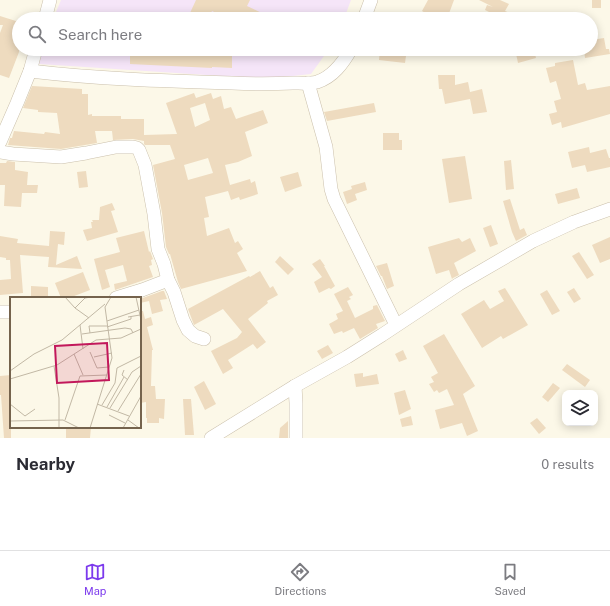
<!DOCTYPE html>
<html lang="en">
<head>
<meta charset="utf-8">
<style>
  body { margin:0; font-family:"Public Sans",sans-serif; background:#f7f7f7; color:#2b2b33 }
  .controls { position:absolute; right:12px; bottom:12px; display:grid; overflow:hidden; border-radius:8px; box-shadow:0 2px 10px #0003 }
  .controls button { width:36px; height:36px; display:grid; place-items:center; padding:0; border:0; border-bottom:1px solid #e1e1e2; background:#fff; color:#2b2b33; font:20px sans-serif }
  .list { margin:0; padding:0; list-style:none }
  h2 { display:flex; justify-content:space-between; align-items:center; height:52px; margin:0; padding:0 16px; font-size:17px }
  h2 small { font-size:13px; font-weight:400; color:#7c7c81 }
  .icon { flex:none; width:22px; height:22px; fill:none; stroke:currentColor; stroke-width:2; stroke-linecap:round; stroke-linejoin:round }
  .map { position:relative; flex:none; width:610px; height:438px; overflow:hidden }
  .search { position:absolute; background:#fff; box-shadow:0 2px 10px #0003; left:12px; right:12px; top:12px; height:44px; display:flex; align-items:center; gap:10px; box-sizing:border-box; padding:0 14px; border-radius:22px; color:#7c7c81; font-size:15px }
  .sheet { height:112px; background:#fff }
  nav { display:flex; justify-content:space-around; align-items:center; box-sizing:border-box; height:56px; border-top:1px solid #e1e1e2; background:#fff; font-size:11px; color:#7c7c81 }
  nav a { display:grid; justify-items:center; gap:2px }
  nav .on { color:#7c3aed }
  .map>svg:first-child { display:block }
  .education { fill:#f5e5f8 }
  .building { fill:#eedbbf; fill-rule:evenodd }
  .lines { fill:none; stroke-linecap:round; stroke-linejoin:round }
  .minor-casing { stroke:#cbc0ac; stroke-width:14 }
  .minor { stroke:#fff; stroke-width:13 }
  .inset-road { fill:none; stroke:#c2b8a5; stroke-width:1 }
  .view { fill:#c2185b; fill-opacity:0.15; stroke:#c2185b; stroke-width:2 }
  .inset-edge { fill:none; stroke:#75634d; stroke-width:2 }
</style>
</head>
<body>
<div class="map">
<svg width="610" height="438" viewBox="0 0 610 438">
  <rect width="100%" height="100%" fill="#fcf8e8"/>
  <g class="education">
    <polygon points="61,0 351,0 344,19 53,19"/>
    <polygon points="42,49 329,49 311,74 266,79 39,64"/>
  </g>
  <g class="building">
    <polygon points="196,0 250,0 247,6 274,19 230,19 212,11 208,19 203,19 190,13"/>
    <polygon points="428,0 454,0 447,19 436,19 422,11"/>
    <polygon points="479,0 500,0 509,4 505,11 523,18 523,19 503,19 485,10 487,5 493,7"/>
    <rect x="592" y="0" width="9" height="8"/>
    <polygon points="0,16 19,22 19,52 9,78 0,75 0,33 3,25 0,25"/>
    <polygon points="604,38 606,49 609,49 610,54 585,58 584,49 591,49 591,40"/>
    <polygon points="130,49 232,54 232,68 212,67 212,68 130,64"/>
    <polygon points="380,49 407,49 405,63 379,60"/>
    <polygon points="515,49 534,49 536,58 518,63"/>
    <polygon points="573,60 578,85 585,83 587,90 610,86 610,114 562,128 561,122 552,125 549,114 557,112 554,101 561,99 556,81 550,83 546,68 555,66 555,63"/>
    <polygon points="438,75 455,75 455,85 468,82 470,92 482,89 487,112 473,114 470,99 445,104 442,89 439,89"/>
    <polygon points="32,86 82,89 82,94 88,94 88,115 92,114 92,116 121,116 121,119 144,119 144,141 133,139 113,140 112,131 95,131 97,143 61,149 8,145 10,138 12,138 14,131 44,134 45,132 60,134 57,113 38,112 38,110 23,108"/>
    <path d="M194 93 196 98 211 93 213 99 221 96 224 109 231 107 236 119 263 110 268 123 245 132 252 156 238 162 225 165 230 185 250 179 251 183 255 181 258 194 240 200 239 197 231 200 228 191 205 197 209 217 204 218 207 236 229 228 235 243 238 241 243 249 237 253 247 271 181 289 178 282 170 254H169L166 247 162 213 153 165 175 159 170 145H145L144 144V135L177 134 166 103ZM205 103 210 120 195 127 190 108ZM208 158 213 173 188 180 184 165Z"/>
    <polygon points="374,103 376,112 327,121 324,112"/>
    <polygon points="383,133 399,133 399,140 402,140 402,150 383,150"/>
    <polygon points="589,147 590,153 606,149 609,158 610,158 610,167 587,172 585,165 572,168 568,152"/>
    <polygon points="465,156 472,199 449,203 442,159"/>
    <polygon points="511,160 514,189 506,190 504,161"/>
    <polygon points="7,161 15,162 15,170 28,172 27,185 38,185 37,193 22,193 21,207 4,206 5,185 0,185 0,163 6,163"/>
    <polygon points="86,171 88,187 79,188 77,172"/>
    <polygon points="298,172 302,186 285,192 280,177"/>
    <polygon points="365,182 367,190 355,194 357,200 347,204 343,192 352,189 351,186"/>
    <polygon points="577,188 580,198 558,204 555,194"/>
    <polygon points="510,199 520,230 524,228 527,235 516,241 512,232 503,201"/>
    <polygon points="112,203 115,210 111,211 118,232 87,241 83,230 92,228 91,222 93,222 92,220 99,220 100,207"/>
    <polygon points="491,225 498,244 490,247 483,228"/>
    <polygon points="50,231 65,232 64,245 58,244 56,265 77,256 82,269 48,267 49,257 20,255 23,293 0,295 0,280 11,279 10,260 6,260 6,258 0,257 0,236 18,239 17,243 49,246"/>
    <polygon points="144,231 149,252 150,251 153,259 151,260 152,265 149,266 153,277 115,290 114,284 127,281 123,265 105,270 110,287 102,290 94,259 120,252 116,238"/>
    <polygon points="610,237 610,259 600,263 592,245"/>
    <polygon points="459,238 462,242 470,238 476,251 454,263 459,275 453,278 452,279 449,270 436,274 428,247"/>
    <polygon points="579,252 594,275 587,279 572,256"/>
    <polygon points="280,256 294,269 288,275 275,262"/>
    <polygon points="320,259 325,266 324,266 335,286 331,289 329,288 319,293 314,282 322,277 312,264"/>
    <polygon points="387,263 394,286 387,289 382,276 381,276 376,266"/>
    <polygon points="260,271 270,288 273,286 278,295 267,301 268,303 248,319 266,342 257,349 253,344 228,360 233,368 223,374 211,351 237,338 242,332 223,309 194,325 188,309 249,276 250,277"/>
    <polygon points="83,272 90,290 69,298 61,298 55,283"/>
    <polygon points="31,286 48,287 48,298 31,298"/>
    <polygon points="348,287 353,295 349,297 351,299 347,301 355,318 373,309 373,306 377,305 385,321 376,324 378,328 360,339 354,328 343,333 342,331 334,334 329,324 338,319 336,314 343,311 334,294"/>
    <polygon points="505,288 528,325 503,339 501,336 482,348 461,314 484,300 490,309 504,301 498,291"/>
    <polygon points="574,288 581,299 574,303 567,292"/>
    <polygon points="547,290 560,311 552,315 540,294"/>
    <polygon points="162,291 164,291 167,299 160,300 163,311 152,314 149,301 140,303 140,299"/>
    <polygon points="140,311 143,311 145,319 151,317 153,325 147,327 153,350 152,350 151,386 155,386 156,399 165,399 164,419 159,418 159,423 147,423 147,418 146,418 146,402 140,403"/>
    <polygon points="444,334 475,386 463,394 478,431 467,436 462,423 440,429 435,410 454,405 447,389 439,393 437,390 434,392 429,384 434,382 431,377 438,373 423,346"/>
    <polygon points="328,345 333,353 322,359 317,351"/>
    <polygon points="403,350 407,359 399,362 395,354"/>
    <polygon points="567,364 590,380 585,387 562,370"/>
    <polygon points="363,373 363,377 377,374 379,384 356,387 354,374"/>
    <polygon points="11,375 11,438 4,438 1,395 0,395 0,376"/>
    <polygon points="204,381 216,404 205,410 194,387"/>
    <polygon points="553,383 560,388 548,402 542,397"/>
    <polygon points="405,390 411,409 399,415 394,393"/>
    <polygon points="183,399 191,399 194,435 185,435"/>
    <polygon points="411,416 413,425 402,427 400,419"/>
    <polygon points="537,418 546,428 539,434 530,423"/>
    <polygon points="288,421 288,438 279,438 280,428"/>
    <polygon points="66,427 91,427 90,438 66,438"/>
  </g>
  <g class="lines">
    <defs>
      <g id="minor">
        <polyline points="45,19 50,0"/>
        <polyline points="364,19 371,0"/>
        <path d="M30 71C97 79 164 81 232 83 252 84 272 84 293 83 300 83 309 84 317 82 333 77 343 63 351 49"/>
        <polyline points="308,83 326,147 331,189 334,199 367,266 396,325"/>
        <polyline points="0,142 17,103 30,71 36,49"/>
        <polyline points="0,152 13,154 61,157 86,153 116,147 133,147 137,148 139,150 145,165 154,214 158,249 164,264 168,280 174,292 183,320 188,330 195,336 204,339"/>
        <polyline points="116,298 142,290 168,280"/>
        <polyline points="0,312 11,312"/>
        <polyline points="295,386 296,403 296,438"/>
        <polyline points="211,438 295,386 347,357 382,335 459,284 533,241 574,222 610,209"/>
      </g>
    </defs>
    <use href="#minor" class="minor-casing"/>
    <use href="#minor" class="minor"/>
  </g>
  <g transform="translate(10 297)">
    <rect width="131" height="131" fill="#fcf8e8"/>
    <path class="inset-road" d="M55 0 65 11M126 0 131 23M118 20 130 18M79 21 65 11 75 1 81 0M97 24 129 13M70 28 73 52M97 30 121 22V19M80 36 79 29H97M72 37 115 31 121 32 123 36M80 55 87 71 99 70M64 57 73 78M84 60 102 56M44 69 49 101V131M114 73 112 78 118 83M0 74 24 57 52 43 95 7M0 82 47 68 86 43 111 41 131 32M0 107 15 119 25 112M87 107 119 119M92 108 105 86 107 71 131 59M97 110 114 80M100 111 122 75 131 69M108 114 131 77M99 118 115 126M55 123 70 79 97 78M118 123 129 131M0 124 53 123 69 131M80 131 102 61 95 10 101 0M113 131 131 99"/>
    <path class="view" d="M97 46 99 83 47 86 45 49Z"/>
    <rect width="131" height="131" class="inset-edge"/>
  </g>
</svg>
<div class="controls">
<button><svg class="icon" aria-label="layers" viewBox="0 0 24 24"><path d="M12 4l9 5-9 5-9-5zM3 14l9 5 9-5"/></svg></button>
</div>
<div class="search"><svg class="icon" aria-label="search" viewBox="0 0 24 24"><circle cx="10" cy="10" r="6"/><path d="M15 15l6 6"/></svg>Search here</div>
</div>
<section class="sheet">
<h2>Nearby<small>0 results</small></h2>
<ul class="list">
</ul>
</section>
<nav>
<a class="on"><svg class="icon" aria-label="map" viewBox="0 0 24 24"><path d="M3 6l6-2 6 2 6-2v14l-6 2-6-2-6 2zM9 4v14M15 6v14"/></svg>Map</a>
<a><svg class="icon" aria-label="directions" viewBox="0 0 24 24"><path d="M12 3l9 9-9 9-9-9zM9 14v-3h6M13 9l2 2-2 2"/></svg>Directions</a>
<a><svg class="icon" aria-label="saved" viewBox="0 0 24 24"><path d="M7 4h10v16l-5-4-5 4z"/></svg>Saved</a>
</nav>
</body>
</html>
